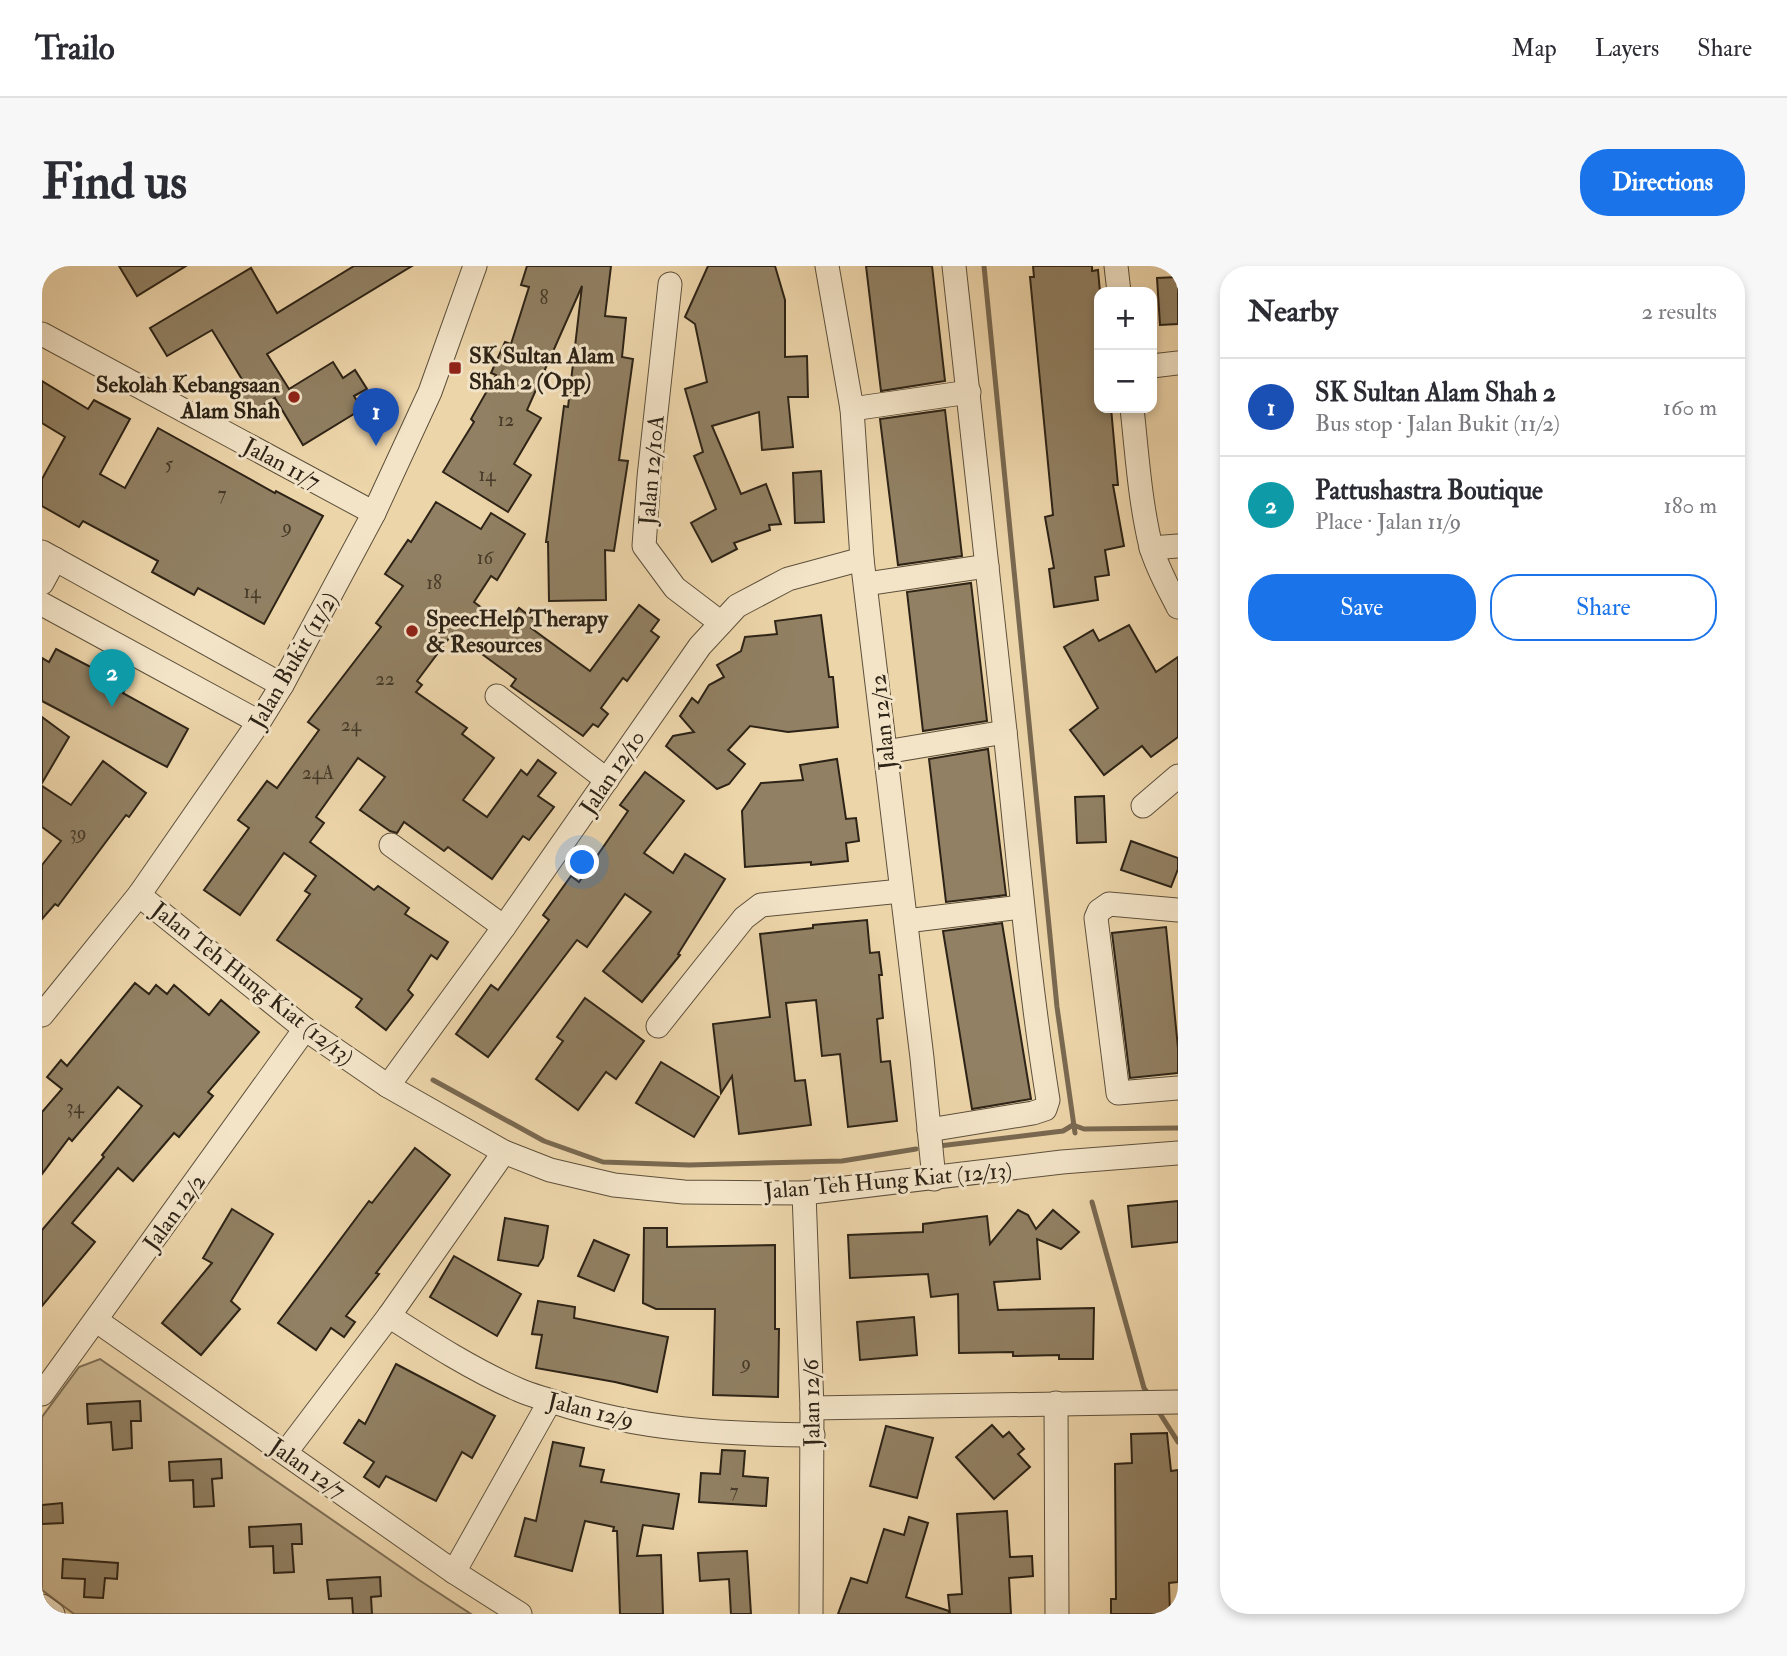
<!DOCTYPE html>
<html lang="en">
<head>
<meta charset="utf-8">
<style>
  body { margin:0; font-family:"IM FELL Double Pica",serif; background:#f7f7f7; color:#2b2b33 }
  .controls { position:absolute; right:21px; top:21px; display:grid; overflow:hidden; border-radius:14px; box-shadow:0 4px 10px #0003 }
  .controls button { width:63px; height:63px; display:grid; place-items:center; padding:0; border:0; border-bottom:2px solid #e1e1e2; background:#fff; color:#2b2b33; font:35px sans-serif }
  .you { position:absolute; left:541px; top:597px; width:24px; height:24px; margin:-18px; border:5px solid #fff; border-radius:50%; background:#1a73e8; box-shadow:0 0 0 10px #1a73e833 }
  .badge { display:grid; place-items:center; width:46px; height:46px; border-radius:50%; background:#1a73e8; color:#fff; font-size:23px; font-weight:700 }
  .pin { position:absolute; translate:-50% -58px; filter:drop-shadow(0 2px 4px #0008) }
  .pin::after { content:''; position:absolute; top:37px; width:24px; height:21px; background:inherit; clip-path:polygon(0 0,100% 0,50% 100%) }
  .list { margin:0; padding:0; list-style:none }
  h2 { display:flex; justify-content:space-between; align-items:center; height:91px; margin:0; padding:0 28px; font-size:30px }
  h2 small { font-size:23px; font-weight:400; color:#7c7c81 }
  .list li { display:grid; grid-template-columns:46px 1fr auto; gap:21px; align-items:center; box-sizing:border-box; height:98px; padding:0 28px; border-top:2px solid #e1e1e2 }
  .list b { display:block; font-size:26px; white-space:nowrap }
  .list p { margin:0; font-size:23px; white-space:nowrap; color:#7c7c81 }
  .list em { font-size:23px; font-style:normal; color:#7c7c81 }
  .actions { display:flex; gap:14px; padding:21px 28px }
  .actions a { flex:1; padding:16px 0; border:2px solid #1a73e8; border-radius:28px; text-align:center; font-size:24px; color:#1a73e8 }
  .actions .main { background:#1a73e8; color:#fff }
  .map { position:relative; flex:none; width:1136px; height:1348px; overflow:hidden; border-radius:28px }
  header { display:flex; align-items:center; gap:42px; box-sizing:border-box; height:98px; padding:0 35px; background:#fff; border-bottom:2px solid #e1e1e2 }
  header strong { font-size:33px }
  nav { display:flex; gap:38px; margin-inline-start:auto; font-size:24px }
  .intro { display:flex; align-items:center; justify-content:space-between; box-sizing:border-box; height:168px; padding:0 42px }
  h1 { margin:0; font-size:49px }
  .button { padding:18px 32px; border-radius:28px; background:#1a73e8; color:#fff; font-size:24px; font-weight:700 }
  main { display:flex; gap:42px; padding:0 42px }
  aside { flex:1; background:#fff; border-radius:28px; box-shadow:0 4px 10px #0003 }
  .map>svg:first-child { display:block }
  .green { fill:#ccb791; stroke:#7c6d54; stroke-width:2 }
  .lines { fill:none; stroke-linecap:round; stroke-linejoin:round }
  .stream { stroke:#796951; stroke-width:5 }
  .building { fill:#918063; stroke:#2d2316; stroke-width:2 }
  .minor-casing { stroke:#5d503b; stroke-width:25 }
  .minor { stroke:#f3e4c8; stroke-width:23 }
  .poi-dot { fill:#8f2418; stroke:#f3e4c8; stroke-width:2.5 }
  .labels { text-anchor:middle; stroke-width:6; stroke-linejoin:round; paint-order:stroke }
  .number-label { font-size:19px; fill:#463a29 }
  .poi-label { font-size:23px; font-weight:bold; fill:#2d2316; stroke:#f3e4c8; text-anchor:start }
  .street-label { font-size:23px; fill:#2d2316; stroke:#f3e4c8 }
</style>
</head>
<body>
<header>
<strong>Trailo</strong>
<nav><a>Map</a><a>Layers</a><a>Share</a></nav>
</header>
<div class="intro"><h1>Find us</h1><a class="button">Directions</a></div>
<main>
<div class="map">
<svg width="1136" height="1348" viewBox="0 0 1136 1348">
  <rect width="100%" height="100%" fill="#edd5aa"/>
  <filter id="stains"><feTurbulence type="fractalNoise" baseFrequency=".00286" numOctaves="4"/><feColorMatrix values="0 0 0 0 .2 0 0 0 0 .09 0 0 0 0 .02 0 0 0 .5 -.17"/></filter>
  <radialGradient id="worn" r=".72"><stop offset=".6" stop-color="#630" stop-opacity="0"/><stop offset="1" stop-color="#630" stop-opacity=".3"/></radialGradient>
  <polygon class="green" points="58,1093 377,1314 429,1348 32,1348 0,1324 0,1151 37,1101"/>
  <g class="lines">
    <g class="stream">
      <polyline points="942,0 1015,741 1033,867"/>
      <polyline points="391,814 502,875 561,896 647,899 800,895 874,883"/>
      <polyline points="897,880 1021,865 1031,859 1042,863 1136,862"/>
      <polyline points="1050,936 1102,1122 1107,1129"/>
      <polyline points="1115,1143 1136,1176"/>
    </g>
  </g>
  <g class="building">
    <polygon points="77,0 144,0 95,30"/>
    <polygon points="312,0 370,0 225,88 247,123 291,96 301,112 313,104 325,123 312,130 320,143 261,179 233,132 204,150 191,128 204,120 170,64 125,90 108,62 209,2 235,47"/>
    <polygon points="485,0 569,0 563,50 584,52 580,91 591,93 577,194 586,195 572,285 563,284 564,334 507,335 506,276 504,276 522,140 526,141 540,20 485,144 499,152 472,198 489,209 466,246 401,206 432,156 429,153 454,109 449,107 463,76 469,78 487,21 479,19"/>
    <polygon points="666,0 733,0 743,34 743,91 765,90 766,131 746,131 751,181 720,184 717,146 670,160 699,228 724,218 739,258 727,259 728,264 692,277 695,283 670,296 649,257 674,243 652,190 661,186 643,123 665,116 653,58 643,51"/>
    <polygon points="824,0 890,0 903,115 839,125"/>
    <polygon points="991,0 1050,0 1050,5 1056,4 1058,26 1057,142 1069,142 1076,219 1071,219 1082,280 1063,284 1067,309 1053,311 1056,334 1012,341 1007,303 1012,302 1003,251 1011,249 988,11 992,11"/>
    <polygon points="1136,11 1136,58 1118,59 1115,12"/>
    <polygon points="0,115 46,143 52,134 88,153 58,208 83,222 116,162 233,227 234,225 281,250 222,358 156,322 152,329 110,306 116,295 41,255 37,261 0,240 0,213 23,171 0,157"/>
    <polygon points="903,144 920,290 856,299 838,153"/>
    <polygon points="779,205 782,256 753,257 751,207"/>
    <polygon points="394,236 439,263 449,247 483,268 455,314 449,310 432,336 464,360 477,342 494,355 489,362 548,405 597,339 617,354 609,365 617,371 585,415 581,412 559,442 566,448 556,461 551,458 541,470 469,420 474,413 411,367 375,415 380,419 374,426 425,462 420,468 452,492 421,534 445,551 479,504 485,509 496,494 514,507 496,530 512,541 487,574 481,570 450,613 406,581 402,585 362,556 355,567 348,565 318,544 343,511 316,492 274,551 282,557 268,576 332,624 336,620 367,642 363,648 406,676 395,693 389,689 366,724 371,729 344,764 314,741 320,733 235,674 268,628 263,625 274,610 242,587 198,649 162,624 207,562 196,554 225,515 235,522 277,464 266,456 339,361 334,357 361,320 343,308 366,274 369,276"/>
    <polygon points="929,317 945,455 881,465 865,326"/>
    <polygon points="779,349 787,411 791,411 796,461 746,466 708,460 686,484 703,498 687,518 675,523 624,480 631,470 652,466 638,450 650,432 656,437 667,419 682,411 675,399 699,385 703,371 735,368 733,355"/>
    <polygon points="1087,359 1114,406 1136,391 1136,471 1109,491 1100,480 1062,509 1028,464 1056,442 1022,381 1051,364 1057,375"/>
    <polygon points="14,383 62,408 65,403 87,415 81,427 146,463 125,501 0,435 0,392 7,396"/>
    <polygon points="0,451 27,471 0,517"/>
    <polygon points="946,483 964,629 904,636 887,493"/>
    <polygon points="795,493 804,553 814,552 817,575 804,577 806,595 769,599 769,596 703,601 700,545 719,517 761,514 758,499"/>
    <polygon points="61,495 104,527 87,551 84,549 16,640 13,638 0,653 0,599 19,575 0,561 0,520 29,539"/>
    <polygon points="603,506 642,535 602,587 631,607 643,588 683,613 636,688 638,689 600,736 561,705 609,646 583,628 545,681 535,674 446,791 414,768 449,719 456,724 507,654 501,649 529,610 537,616 586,545 578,539"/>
    <polygon points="1062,530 1064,576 1035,577 1033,531"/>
    <polygon points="1089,575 1136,592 1136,603 1129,621 1079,604"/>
    <polygon points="825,654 828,687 837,686 840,709 837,709 841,752 835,753 839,796 848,795 855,855 806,861 798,788 780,790 774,734 744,737 753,815 763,814 769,859 697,868 690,810 679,827 671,758 728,751 718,668 771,662 771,659"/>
    <polygon points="960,657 989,833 930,843 901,665"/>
    <polygon points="1124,661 1136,782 1136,807 1088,812 1070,667"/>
    <polygon points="93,717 107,728 114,719 125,728 132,719 167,749 179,734 217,766 166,826 171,830 137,871 132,867 91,915 76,902 30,957 53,976 0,1040 0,964 62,891 60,889 100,840 76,821 30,875 27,872 0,908 0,846 20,823 5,811 19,794 25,800"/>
    <polygon points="543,732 602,775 574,813 564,806 536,844 494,813 521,775 515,771"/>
    <polygon points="619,796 677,831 652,871 594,837"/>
    <polygon points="373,882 408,909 334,1007 337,1008 304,1050 313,1056 302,1071 289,1062 274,1084 236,1057 327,935 330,937"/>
    <polygon points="1136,935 1136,976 1090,981 1086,940"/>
    <polygon points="190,943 231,968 189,1035 198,1043 159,1089 120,1057 170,997 161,992"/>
    <polygon points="976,944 986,949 994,963 1011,944 1037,966 1019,983 995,973 998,1013 952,1016 956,1044 1052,1042 1051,1093 1017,1093 1017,1089 971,1090 971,1086 917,1087 916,1028 889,1031 886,1008 808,1012 806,969 881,966 881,958 945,950 948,978"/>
    <polygon points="463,952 506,960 501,992 496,1000 456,994"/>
    <polygon points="602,962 625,962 625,981 733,979 733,1063 737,1063 736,1131 671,1129 673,1043 614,1043 601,1037"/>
    <polygon points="552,974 587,989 572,1025 536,1010"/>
    <polygon points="412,990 479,1028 455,1070 388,1031"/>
    <polygon points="496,1035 533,1041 532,1052 626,1071 615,1126 573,1116 494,1102 500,1069 490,1068"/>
    <polygon points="872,1051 875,1089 818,1094 815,1056"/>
    <polygon points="354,1098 453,1150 430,1192 420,1186 394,1235 344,1210 337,1221 322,1211 332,1196 302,1177 317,1154 323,1158"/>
    <polygon points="98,1135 99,1155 89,1155 90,1182 71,1184 69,1156 46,1158 45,1138"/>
    <polygon points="950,1159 961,1171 967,1166 982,1183 976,1188 988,1201 952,1233 914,1191"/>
    <polygon points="844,1160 891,1172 875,1232 828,1220"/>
    <polygon points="1125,1167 1129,1205 1136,1204 1136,1316 1127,1317 1128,1348 1069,1348 1069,1333 1074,1333 1073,1198 1090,1197 1089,1168"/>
    <polygon points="511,1176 542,1182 538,1200 562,1204 559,1216 637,1228 631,1263 601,1259 595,1290 619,1289 621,1348 578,1348 575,1265 571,1265 572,1261 543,1255 530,1305 473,1290 483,1252 494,1255"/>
    <polygon points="680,1184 703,1185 701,1210 726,1212 724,1240 657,1236 659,1207 678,1208"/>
    <polygon points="179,1193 180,1212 170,1213 172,1240 152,1241 151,1214 128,1215 127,1196"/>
    <polygon points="20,1237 21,1257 0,1258 0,1239"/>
    <polygon points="965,1245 968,1291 990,1290 991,1310 967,1312 969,1348 908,1348 906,1329 920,1328 915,1248"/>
    <polygon points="867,1251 886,1257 864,1331 907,1345 907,1348 796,1348 809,1312 825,1317 842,1263 862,1269"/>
    <polygon points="259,1258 260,1278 250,1278 252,1306 232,1307 231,1280 208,1281 207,1261"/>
    <polygon points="705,1285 709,1348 689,1348 687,1313 658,1315 656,1287"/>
    <polygon points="21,1293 76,1297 75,1313 63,1312 61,1332 42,1331 43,1313 20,1312"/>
    <polygon points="338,1311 339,1330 329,1331 330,1348 311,1348 310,1332 287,1333 285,1314"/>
  </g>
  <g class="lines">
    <defs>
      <g id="minor">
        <polyline points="785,0 810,143 820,293 880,792 892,913"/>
        <polyline points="1074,0 1077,26"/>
        <polyline points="628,18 607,211 602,280 633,322 679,357"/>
        <polyline points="0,68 332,247"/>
        <polyline points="1110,100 1136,97"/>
        <path d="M1090 142C1095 188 1098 236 1109 281 1115 302 1126 321 1136 341"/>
        <polyline points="810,143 927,126"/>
        <polyline points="1109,282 1136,280"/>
        <polyline points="0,286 240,419"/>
        <polyline points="0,317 13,293"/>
        <polyline points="824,318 945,300"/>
        <polyline points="0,338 217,456"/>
        <polyline points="455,430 565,514"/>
        <polyline points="843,486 963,466"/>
        <polyline points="1101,540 1136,510"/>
        <polyline points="349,579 462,661"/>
        <polyline points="97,629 263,763 346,820 462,886 508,904 572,919 642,926 762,927 1020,896 1136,887"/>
        <polyline points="1136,644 1067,638 1057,645 1054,652 1076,827 1136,822"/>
        <polyline points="864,655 979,641"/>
        <polyline points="0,749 97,629 217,456 240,419 332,247 388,126 433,0"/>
        <polyline points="616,760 702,652 719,639 859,625"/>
        <polyline points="346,820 462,661 658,380 695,340 746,313 820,293"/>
        <path d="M887 864 991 847 1003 843 1006 834C986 710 976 589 963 465 947 310 930 155 912 0"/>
        <polyline points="762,927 770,1142 769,1348"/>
        <path d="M347 1050C389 1077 431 1104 477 1124 488 1129 501 1132 512 1136 598 1164 681 1168 771 1169"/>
        <polyline points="55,1055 412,1306 478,1348"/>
        <polyline points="0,1128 263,763"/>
        <polyline points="1014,1137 1015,1348"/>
        <polyline points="770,1142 1136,1136"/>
        <polyline points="244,1186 347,1050 462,886"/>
        <polyline points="412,1306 508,1135"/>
        <polyline points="0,1340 11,1348"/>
      </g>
    </defs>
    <use href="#minor" class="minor-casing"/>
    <use href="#minor" class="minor"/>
  </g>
  <g class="poi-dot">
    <rect x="406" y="95" width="14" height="14" rx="3.5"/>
    <circle cx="252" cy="131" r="7"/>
    <circle cx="370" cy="365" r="7"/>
  </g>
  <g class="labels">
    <g class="number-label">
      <text x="502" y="38">8</text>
      <text x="464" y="160">12</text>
      <text x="127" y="204">5</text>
      <text x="445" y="215">14</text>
      <text x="180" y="234">7</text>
      <text x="245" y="267">9</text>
      <text x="443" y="298">16</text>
      <text x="392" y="323">18</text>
      <text x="210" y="332">14</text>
      <text x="343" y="419">22</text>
      <text x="309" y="465">24</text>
      <text x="276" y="513">24A</text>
      <text x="36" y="573">39</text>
      <text x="33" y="847">34</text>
      <text x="704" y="1103">9</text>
      <text x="692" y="1231">7</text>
    </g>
    <g class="poi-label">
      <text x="427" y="97">SK Sultan Alam<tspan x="427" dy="26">Shah 2 (Opp)</tspan></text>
      <text x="238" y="126" text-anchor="end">Sekolah Kebangsaan<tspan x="238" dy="26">Alam Shah</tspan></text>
      <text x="384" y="360">SpeecHelp Therapy<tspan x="384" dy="26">&amp; Resources</tspan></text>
    </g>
    <g class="street-label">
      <text transform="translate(240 197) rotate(28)" y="8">Jalan 11/7</text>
      <text transform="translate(609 204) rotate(-85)" y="8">Jalan 12/10A</text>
      <text transform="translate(251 394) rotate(-60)" y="8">Jalan Bukit (11/2)</text>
      <text transform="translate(840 456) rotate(-96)" y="8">Jalan 12/12</text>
      <text transform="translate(570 506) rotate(-56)" y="8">Jalan 12/10</text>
      <text transform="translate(211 717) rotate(38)" y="8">Jalan Teh Hung Kiat (12/13)</text>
      <text transform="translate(846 914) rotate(-5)" y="8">Jalan Teh Hung Kiat (12/13)</text>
      <text transform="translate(132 946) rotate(-54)" y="8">Jalan 12/2</text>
      <text transform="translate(769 1137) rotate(-91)" y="8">Jalan 12/6</text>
      <text transform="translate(549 1144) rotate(14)" y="8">Jalan 12/9</text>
      <text transform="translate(266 1202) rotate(35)" y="8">Jalan 12/7</text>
    </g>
  </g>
  <rect width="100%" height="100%" filter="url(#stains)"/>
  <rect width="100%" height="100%" fill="url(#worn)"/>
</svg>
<div class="controls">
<button>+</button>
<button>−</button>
</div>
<div class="you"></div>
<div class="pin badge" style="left:334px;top:180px;background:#1a4fb4">1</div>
<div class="pin badge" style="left:70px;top:441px;background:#0f9aa8">2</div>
</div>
<aside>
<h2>Nearby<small>2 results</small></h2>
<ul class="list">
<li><span class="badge" style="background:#1a4fb4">1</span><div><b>SK Sultan Alam Shah 2</b><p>Bus stop · Jalan Bukit (11/2)</p></div><em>160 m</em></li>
<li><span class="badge" style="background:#0f9aa8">2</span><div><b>Pattushastra Boutique</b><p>Place · Jalan 11/9</p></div><em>180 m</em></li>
</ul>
<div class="actions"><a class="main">Save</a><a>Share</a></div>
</aside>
</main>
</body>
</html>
